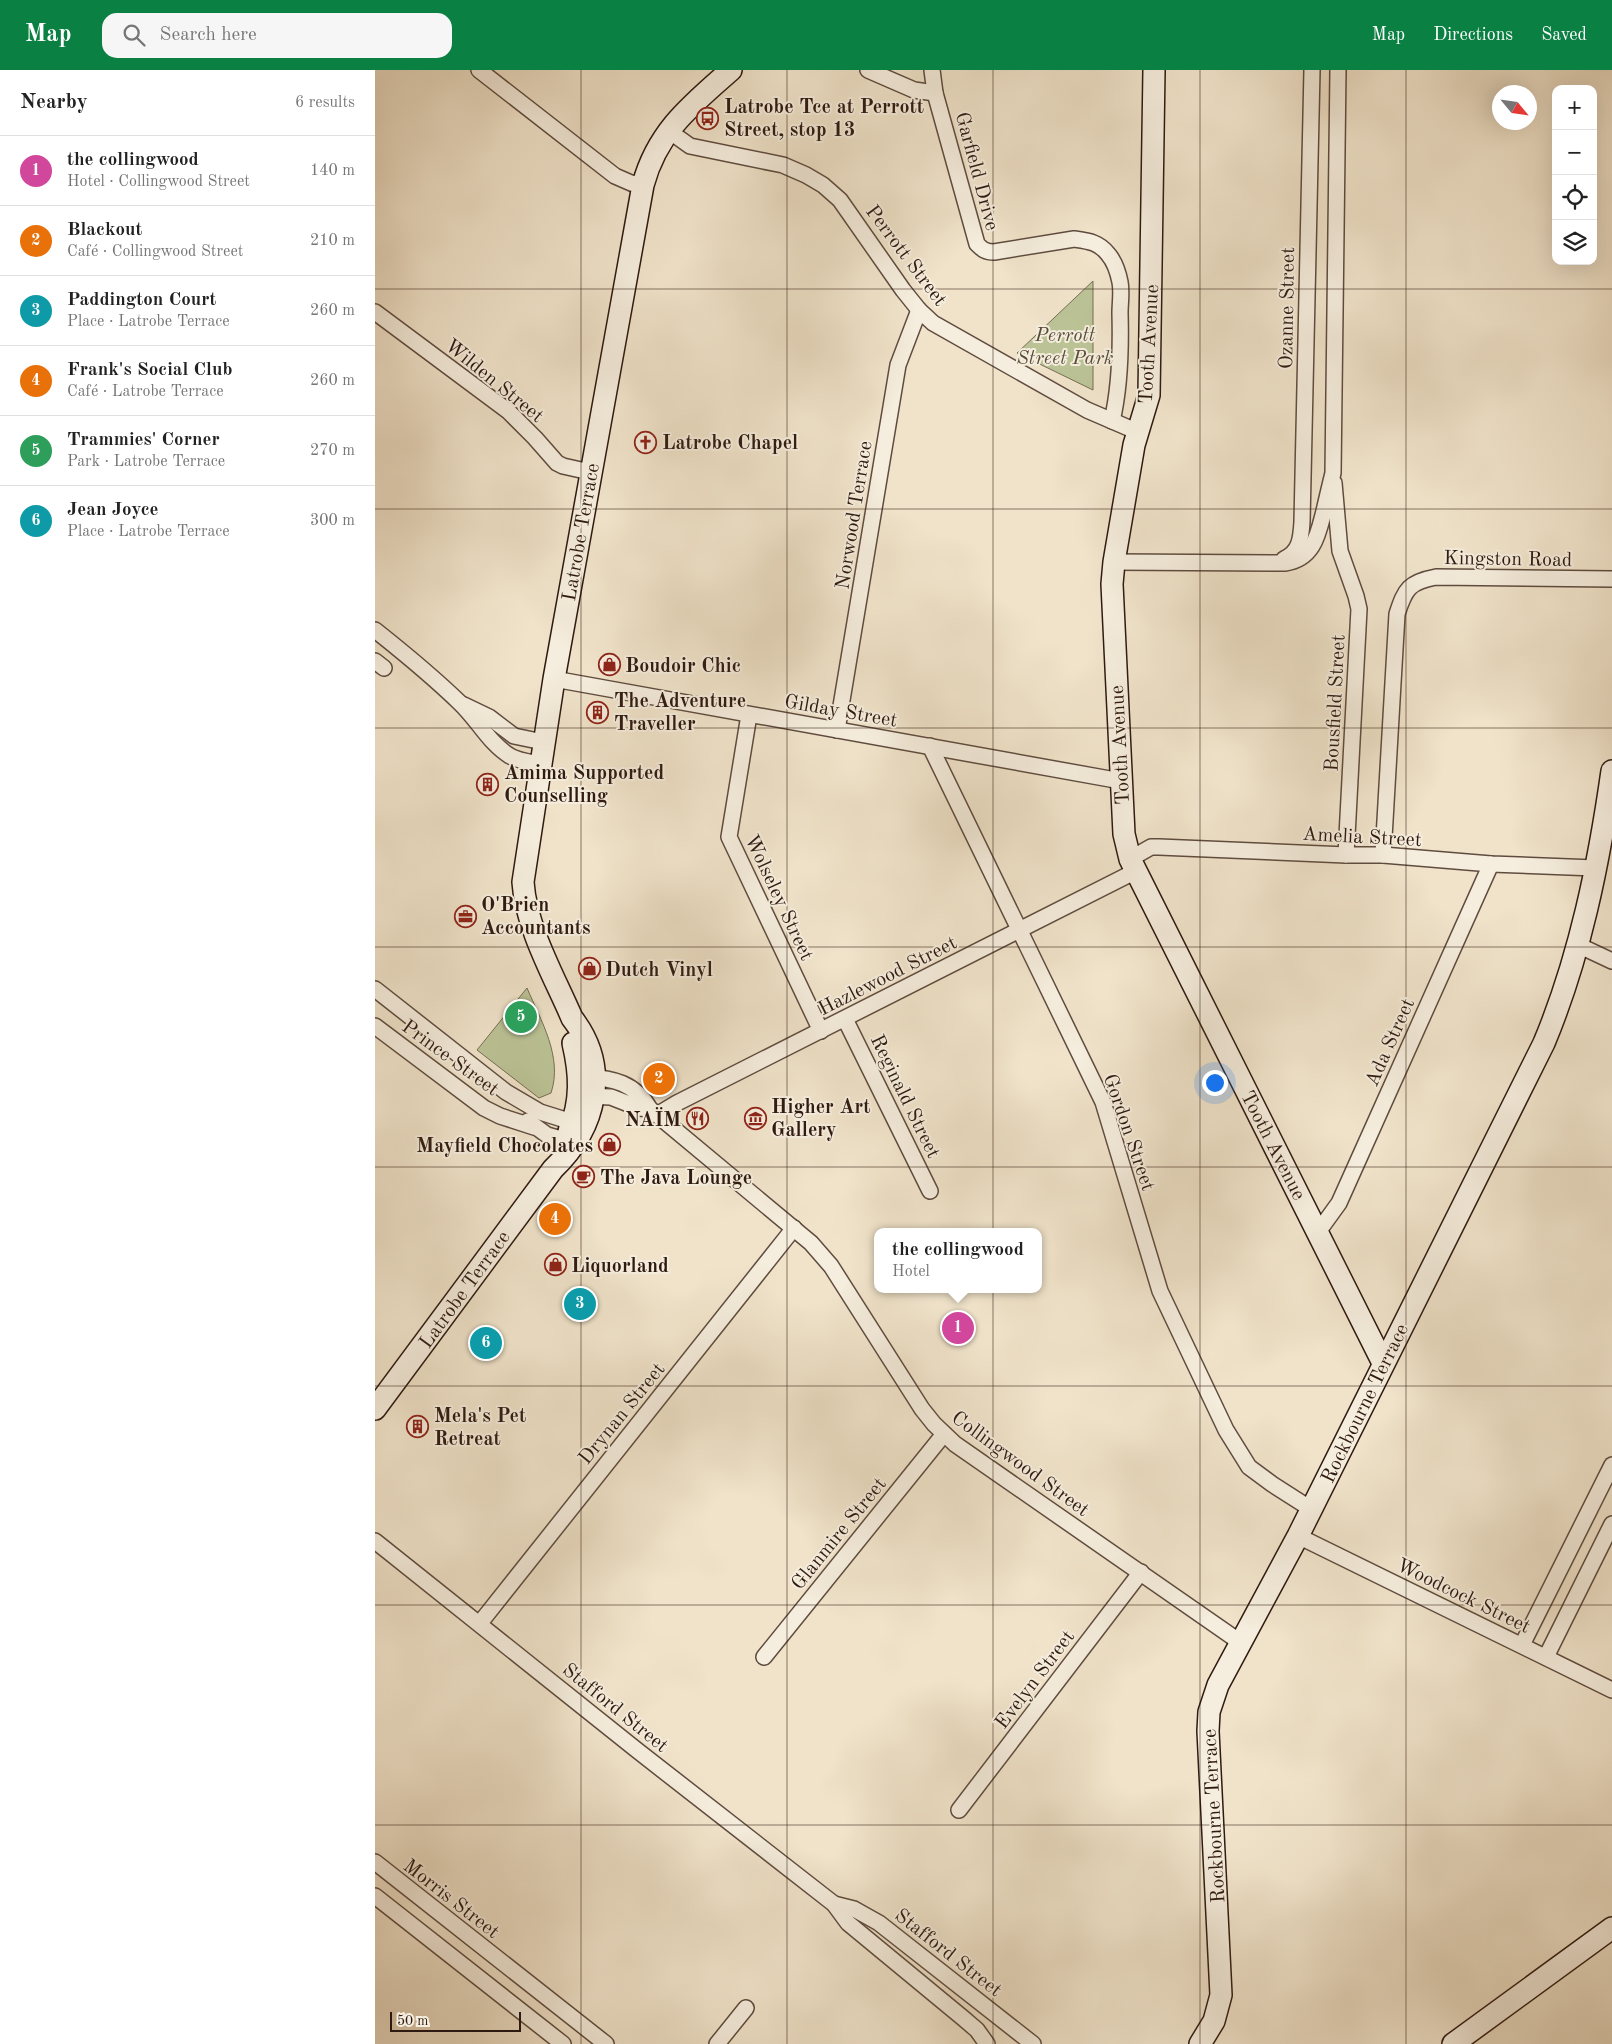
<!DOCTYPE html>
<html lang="en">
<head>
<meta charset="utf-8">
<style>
  body { margin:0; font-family:"Old Standard TT",serif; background:#f6f6f6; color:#222 }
  .controls { position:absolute; right:15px; top:15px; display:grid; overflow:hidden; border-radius:10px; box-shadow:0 5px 20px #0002 }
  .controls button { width:45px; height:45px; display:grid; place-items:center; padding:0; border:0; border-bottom:1px solid #e0e0e0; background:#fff; color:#222; font:25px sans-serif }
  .compass { position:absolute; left:1117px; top:15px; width:45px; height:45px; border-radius:50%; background:#fff; box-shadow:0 5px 20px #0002; rotate:119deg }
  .scale { position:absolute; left:15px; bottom:12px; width:131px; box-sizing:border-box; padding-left:5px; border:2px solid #2f1a11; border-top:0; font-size:14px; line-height:18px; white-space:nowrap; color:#2f1a11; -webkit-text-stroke:4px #f5eddd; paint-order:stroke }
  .you { position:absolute; left:839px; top:1012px; width:18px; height:18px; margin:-12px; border:4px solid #fff; border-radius:50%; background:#1a73e8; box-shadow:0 0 0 8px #1a73e833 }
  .badge { display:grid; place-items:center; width:32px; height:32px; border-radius:50%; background:#0b8043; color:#fff; font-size:16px; font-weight:700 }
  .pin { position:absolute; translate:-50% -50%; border:2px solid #fff; box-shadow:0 1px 5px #0006 }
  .popup { position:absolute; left:499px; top:1158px; width:168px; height:65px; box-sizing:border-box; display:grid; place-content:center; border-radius:10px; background:#fff; filter:drop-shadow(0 1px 4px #0005); font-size:16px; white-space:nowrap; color:#767676 }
  .popup b { font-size:19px; color:#222 }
  .popup::after { content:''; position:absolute; left:50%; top:100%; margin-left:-10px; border:10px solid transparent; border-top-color:#fff }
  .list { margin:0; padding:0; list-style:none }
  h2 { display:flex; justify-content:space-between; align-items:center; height:65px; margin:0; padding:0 20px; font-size:21px }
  h2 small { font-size:16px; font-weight:400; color:#767676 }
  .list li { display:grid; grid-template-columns:32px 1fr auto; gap:15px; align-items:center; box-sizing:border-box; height:70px; padding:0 20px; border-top:1px solid #e0e0e0 }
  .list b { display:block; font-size:19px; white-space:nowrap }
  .list p { margin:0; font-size:16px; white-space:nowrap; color:#767676 }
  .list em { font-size:16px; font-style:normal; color:#767676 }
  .icon { flex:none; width:28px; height:28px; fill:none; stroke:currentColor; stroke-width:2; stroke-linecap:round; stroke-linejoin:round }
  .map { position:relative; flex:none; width:1237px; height:1974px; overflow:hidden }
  header { display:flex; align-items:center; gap:30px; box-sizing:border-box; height:70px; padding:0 25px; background:#0b8043; color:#fff }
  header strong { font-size:24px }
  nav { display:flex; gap:28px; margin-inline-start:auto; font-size:18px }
  .search { width:350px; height:45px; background:#f6f6f6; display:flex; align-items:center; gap:12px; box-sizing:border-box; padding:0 18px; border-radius:15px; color:#767676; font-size:19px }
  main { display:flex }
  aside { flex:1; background:#fff }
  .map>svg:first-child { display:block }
  .green { fill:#bbc396; stroke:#756e54 }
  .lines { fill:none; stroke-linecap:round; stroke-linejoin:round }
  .street-casing { stroke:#5f4c3f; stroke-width:18 }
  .secondary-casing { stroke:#2f1a11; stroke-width:24 }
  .street { stroke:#f5eddd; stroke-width:15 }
  .secondary { stroke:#f5eddd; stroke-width:21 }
  .grid { fill:none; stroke:#2f1a11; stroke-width:1; stroke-opacity:0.55 }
  .labels { text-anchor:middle; stroke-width:4; stroke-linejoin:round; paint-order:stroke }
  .poi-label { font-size:20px; font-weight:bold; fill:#2f1a11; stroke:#f5eddd; text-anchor:start }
  .street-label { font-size:20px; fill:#2f1a11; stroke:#f5eddd }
  .park-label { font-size:20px; font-style:italic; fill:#594d39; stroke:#f5eddd }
</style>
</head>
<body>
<header>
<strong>Map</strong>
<div class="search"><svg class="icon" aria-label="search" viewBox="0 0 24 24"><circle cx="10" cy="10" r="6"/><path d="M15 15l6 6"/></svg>Search here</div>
<nav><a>Map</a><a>Directions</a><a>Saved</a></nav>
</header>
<main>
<aside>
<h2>Nearby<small>6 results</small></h2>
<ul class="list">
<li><span class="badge" style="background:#d1479c">1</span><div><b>the collingwood</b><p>Hotel · Collingwood Street</p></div><em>140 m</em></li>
<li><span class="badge" style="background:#e8710a">2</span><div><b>Blackout</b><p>Café · Collingwood Street</p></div><em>210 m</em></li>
<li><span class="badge" style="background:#0f9aa8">3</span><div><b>Paddington Court</b><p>Place · Latrobe Terrace</p></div><em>260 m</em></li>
<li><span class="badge" style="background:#e8710a">4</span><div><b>Frank's Social Club</b><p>Café · Latrobe Terrace</p></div><em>260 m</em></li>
<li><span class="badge" style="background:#2e9e5b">5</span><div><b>Trammies' Corner</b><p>Park · Latrobe Terrace</p></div><em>270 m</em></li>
<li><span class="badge" style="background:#0f9aa8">6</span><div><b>Jean Joyce</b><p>Place · Latrobe Terrace</p></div><em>300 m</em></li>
</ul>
</aside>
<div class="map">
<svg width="1237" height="1974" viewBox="0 0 1237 1974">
  <rect width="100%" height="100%" fill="#f0e3ca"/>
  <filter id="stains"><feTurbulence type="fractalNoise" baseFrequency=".004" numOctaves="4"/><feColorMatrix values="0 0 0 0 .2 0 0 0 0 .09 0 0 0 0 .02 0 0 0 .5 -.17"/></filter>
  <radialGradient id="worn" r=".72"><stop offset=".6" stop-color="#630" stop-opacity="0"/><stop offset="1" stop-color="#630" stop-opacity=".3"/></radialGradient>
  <g class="green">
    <polygon points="718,211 718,320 642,283"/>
    <path d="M152 918C166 951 188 987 176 1023L164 1028 102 980Z"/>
  </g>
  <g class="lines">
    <defs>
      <g id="street">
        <polyline points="104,0 240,106 256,113 268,115"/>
        <polyline points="493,0 539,20 560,23"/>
        <path d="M557 0 560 23 602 174C608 180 611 182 619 182L699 169C713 171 724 172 733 184 740 192 743 202 745 212 747 222 745 233 745 243 746 279 745 317 737 351"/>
        <polyline points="294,61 315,76 408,95 431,105 448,115 465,130 528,220 544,240 558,253 712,340 763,362"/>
        <polyline points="0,242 133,341 160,368 182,393 188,396 215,402"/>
        <polyline points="959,413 965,481 981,526 984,539 971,785"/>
        <path d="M909 489C925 482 926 468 927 452L937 0"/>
        <path d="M739 492 910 493C939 489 943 464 949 441 952 428 955 415 958 403L963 0"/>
        <path d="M0 560C29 583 58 607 85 633 103 650 114 673 135 686 144 691 155 692 165 694"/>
        <polyline points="0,591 9,598"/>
        <polyline points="179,609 746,711"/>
        <polyline points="89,635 114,647 139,666 168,672"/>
        <polyline points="374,645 354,767 446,961"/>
        <polyline points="462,660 523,295 544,240"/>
        <polyline points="555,676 728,1032 785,1221 851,1360 874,1397 897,1414 936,1439"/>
        <path d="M1008 785 1022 544C1030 519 1034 512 1061 507L1237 509"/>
        <polyline points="755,789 776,777 784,777 971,785 1008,785 1116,794 1220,798"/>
        <polyline points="1203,875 1237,891"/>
        <polyline points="0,919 131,1022 165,1042 197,1052 204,1057"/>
        <polyline points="470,949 555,1121"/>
        <polyline points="0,956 109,1038 125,1046 159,1057"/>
        <path d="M211 1007C238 1008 260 1013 275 1039L436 1173 456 1196 547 1339 559 1354 580 1374 865 1572"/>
        <polyline points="209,1026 236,1027 264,1038 275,1039"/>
        <polyline points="282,1045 302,1033 761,801"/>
        <polyline points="153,1051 172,1065 200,1073"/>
        <polyline points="943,1162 964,1133 1116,794"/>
        <polyline points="923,1466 1237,1620"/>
        <polyline points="0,1471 263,1681 459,1834 473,1853 588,1948 602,1960 612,1974"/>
        <polyline points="105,1553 419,1158"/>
        <polyline points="1147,1575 1237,1395"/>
        <polyline points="389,1587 569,1364"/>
        <polyline points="1171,1587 1237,1454"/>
        <polyline points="584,1740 766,1502"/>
        <polyline points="0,1792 231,1974"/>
        <polyline points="0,1826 188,1974"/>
        <polyline points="459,1834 479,1839 504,1853 658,1974"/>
        <polyline points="342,1974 371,1938"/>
      </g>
      <g id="secondary">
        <polyline points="779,0 774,325 759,375 739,492 737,514 749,764 755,789 1008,1293"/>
        <path d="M194 1061C207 1031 205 1003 198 973"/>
        <path d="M0 1339 178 1099C221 1058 236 998 197 948 179 906 151 858 148 812L179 609 268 115C282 62 316 35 356 0"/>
        <path d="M825 1974 839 1951 846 1925 833 1661 834 1642 843 1615 923 1466 1169 973C1205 887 1224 793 1237 701"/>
        <polyline points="1078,1974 1237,1858"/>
      </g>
    </defs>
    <use href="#street" class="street-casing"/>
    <use href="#secondary" class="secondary-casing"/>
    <use href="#street" class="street"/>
    <use href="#secondary" class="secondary"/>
  </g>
  <path class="grid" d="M206 0V1974M412 0V1974M618 0V1974M825 0V1974M1031 0V1974M0 219H1237M0 439H1237M0 658H1237M0 877H1237M0 1097H1237M0 1316H1237M0 1535H1237M0 1755H1237"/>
  <defs>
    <symbol id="bus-ring" viewBox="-11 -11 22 22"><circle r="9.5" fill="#f5eddd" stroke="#8f2418" stroke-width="1.5"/><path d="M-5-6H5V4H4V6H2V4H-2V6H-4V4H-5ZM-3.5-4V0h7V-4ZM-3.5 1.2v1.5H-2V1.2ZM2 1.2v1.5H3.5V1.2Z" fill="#8f2418"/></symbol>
    <symbol id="church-ring" viewBox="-11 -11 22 22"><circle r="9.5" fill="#f5eddd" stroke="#8f2418" stroke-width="1.5"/><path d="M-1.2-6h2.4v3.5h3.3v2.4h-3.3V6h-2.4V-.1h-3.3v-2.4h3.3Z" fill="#8f2418"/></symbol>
    <symbol id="shop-ring" viewBox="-11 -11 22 22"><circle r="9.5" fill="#f5eddd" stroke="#8f2418" stroke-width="1.5"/><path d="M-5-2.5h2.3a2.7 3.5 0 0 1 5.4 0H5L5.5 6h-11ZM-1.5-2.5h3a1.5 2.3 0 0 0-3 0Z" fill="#8f2418"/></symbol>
    <symbol id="building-ring" viewBox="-11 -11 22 22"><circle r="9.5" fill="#f5eddd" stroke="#8f2418" stroke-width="1.5"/><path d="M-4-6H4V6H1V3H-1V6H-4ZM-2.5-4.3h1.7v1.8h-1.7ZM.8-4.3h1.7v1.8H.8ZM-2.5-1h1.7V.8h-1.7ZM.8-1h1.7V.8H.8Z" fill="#8f2418"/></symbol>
    <symbol id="office-ring" viewBox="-11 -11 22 22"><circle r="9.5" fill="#f5eddd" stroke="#8f2418" stroke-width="1.5"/><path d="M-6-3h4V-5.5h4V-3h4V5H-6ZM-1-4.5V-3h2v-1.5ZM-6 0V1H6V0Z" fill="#8f2418"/></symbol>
    <symbol id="museum-ring" viewBox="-11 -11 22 22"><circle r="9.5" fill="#f5eddd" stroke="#8f2418" stroke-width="1.5"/><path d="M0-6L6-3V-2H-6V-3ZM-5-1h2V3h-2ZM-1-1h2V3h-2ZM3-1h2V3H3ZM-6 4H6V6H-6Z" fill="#8f2418"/></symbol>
    <symbol id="restaurant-ring" viewBox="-11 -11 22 22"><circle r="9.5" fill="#f5eddd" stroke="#8f2418" stroke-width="1.5"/><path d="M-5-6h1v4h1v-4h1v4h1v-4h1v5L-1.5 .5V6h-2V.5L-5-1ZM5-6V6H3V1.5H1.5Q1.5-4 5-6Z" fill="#8f2418"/></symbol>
    <symbol id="cafe-ring" viewBox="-11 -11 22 22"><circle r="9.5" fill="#f5eddd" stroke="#8f2418" stroke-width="1.5"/><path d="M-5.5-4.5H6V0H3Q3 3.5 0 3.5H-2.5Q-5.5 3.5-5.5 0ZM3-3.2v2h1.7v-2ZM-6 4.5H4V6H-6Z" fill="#8f2418"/></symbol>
  </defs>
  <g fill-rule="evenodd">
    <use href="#bus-ring" x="320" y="36" width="25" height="25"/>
    <use href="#church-ring" x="258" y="360" width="25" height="25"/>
    <use href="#shop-ring" x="222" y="582" width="25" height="25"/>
    <use href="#building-ring" x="210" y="630" width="25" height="25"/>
    <use href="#building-ring" x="100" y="702" width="25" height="25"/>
    <use href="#office-ring" x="78" y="834" width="25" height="25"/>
    <use href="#shop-ring" x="202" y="886" width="25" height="25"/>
    <use href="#museum-ring" x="368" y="1036" width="25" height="25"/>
    <use href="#restaurant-ring" x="310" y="1036" width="25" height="25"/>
    <use href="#shop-ring" x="222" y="1062" width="25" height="25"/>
    <use href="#cafe-ring" x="196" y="1094" width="25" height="25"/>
    <use href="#shop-ring" x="168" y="1182" width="25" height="25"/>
    <use href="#building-ring" x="30" y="1344" width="25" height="25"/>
  </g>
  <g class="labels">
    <g class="poi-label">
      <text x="349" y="43">Latrobe Tce at Perrott<tspan x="349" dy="23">Street, stop 13</tspan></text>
      <text x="287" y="379">Latrobe Chapel</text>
      <text x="250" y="602">Boudoir Chic</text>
      <text x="239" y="637">The Adventure<tspan x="239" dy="23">Traveller</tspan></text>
      <text x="129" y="709">Amima Supported<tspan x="129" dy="23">Counselling</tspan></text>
      <text x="106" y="841">O'Brien<tspan x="106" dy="23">Accountants</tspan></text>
      <text x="230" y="906">Dutch Vinyl</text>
      <text x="396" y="1043">Higher Art<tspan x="396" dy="23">Gallery</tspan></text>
      <text x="306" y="1056" text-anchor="end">NAÏM</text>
      <text x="218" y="1082" text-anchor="end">Mayfield Chocolates</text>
      <text x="225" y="1114">The Java Lounge</text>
      <text x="196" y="1202">Liquorland</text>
      <text x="59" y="1352">Mela's Pet<tspan x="59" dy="23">Retreat</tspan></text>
    </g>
    <g class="street-label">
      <text transform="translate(603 101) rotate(75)" y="7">Garfield Drive</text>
      <text transform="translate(532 185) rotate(53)" y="7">Perrott Street</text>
      <text transform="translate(911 238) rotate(-89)" y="7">Ozanne Street</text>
      <text transform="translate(773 274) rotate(-87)" y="7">Tooth Avenue</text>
      <text transform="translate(120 310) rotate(39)" y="7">Wilden Street</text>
      <text transform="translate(478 445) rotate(-81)" y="7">Norwood Terrace</text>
      <text transform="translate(205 462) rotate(-80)" y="7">Latrobe Terrace</text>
      <text transform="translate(1133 488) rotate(1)" y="7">Kingston Road</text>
      <text transform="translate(959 633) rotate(-87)" y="7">Bousfield Street</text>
      <text transform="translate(466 640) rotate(10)" y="7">Gilday Street</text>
      <text transform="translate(744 675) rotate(-93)" y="7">Tooth Avenue</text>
      <text transform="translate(987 766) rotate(3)" y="7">Amelia Street</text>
      <text transform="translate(405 827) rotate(65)" y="7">Wolseley Street</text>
      <text transform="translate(512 905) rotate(-27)" y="7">Hazlewood Street</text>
      <text transform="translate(1014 972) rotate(-66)" y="7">Ada Street</text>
      <text transform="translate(76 987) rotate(36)" y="7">Prince Street</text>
      <text transform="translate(531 1026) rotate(64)" y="7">Reginald Street</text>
      <text transform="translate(755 1062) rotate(71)" y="7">Gordon Street</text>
      <text transform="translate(899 1075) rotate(63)" y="7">Tooth Avenue</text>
      <text transform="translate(89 1219) rotate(-54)" y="7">Latrobe Terrace</text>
      <text transform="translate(989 1333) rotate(-64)" y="7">Rockbourne Terrace</text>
      <text transform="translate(246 1343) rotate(-51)" y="7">Drynan Street</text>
      <text transform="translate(646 1393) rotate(36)" y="7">Collingwood Street</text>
      <text transform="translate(463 1463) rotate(-51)" y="7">Glanmire Street</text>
      <text transform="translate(1089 1525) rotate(26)" y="7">Woodcock Street</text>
      <text transform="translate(659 1609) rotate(-53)" y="7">Evelyn Street</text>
      <text transform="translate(241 1637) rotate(39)" y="7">Stafford Street</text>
      <text transform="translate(838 1746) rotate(-93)" y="7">Rockbourne Terrace</text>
      <text transform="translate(77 1828) rotate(38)" y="7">Morris Street</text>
      <text transform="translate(574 1882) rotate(38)" y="7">Stafford Street</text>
    </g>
    <g class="park-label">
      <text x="690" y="271">Perrott<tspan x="690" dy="23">Street Park</tspan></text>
    </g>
  </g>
  <rect width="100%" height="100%" filter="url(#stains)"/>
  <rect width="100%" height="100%" fill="url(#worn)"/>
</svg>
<div class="controls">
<button>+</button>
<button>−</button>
<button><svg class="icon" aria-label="locate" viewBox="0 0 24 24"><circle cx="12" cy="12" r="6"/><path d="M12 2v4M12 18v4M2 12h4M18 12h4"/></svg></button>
<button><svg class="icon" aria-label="layers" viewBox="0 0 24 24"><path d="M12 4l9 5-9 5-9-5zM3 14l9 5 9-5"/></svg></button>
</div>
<svg class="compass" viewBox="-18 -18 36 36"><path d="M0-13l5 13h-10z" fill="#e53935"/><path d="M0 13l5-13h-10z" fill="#767676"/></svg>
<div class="scale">50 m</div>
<div class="you"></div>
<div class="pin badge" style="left:583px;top:1258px;background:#d1479c">1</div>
<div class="popup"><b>the collingwood</b>Hotel</div>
<div class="pin badge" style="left:284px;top:1009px;background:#e8710a">2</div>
<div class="pin badge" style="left:205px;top:1234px;background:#0f9aa8">3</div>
<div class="pin badge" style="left:180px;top:1149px;background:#e8710a">4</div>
<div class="pin badge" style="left:146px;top:947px;background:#2e9e5b">5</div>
<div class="pin badge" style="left:111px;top:1273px;background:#0f9aa8">6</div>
</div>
</main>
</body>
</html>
